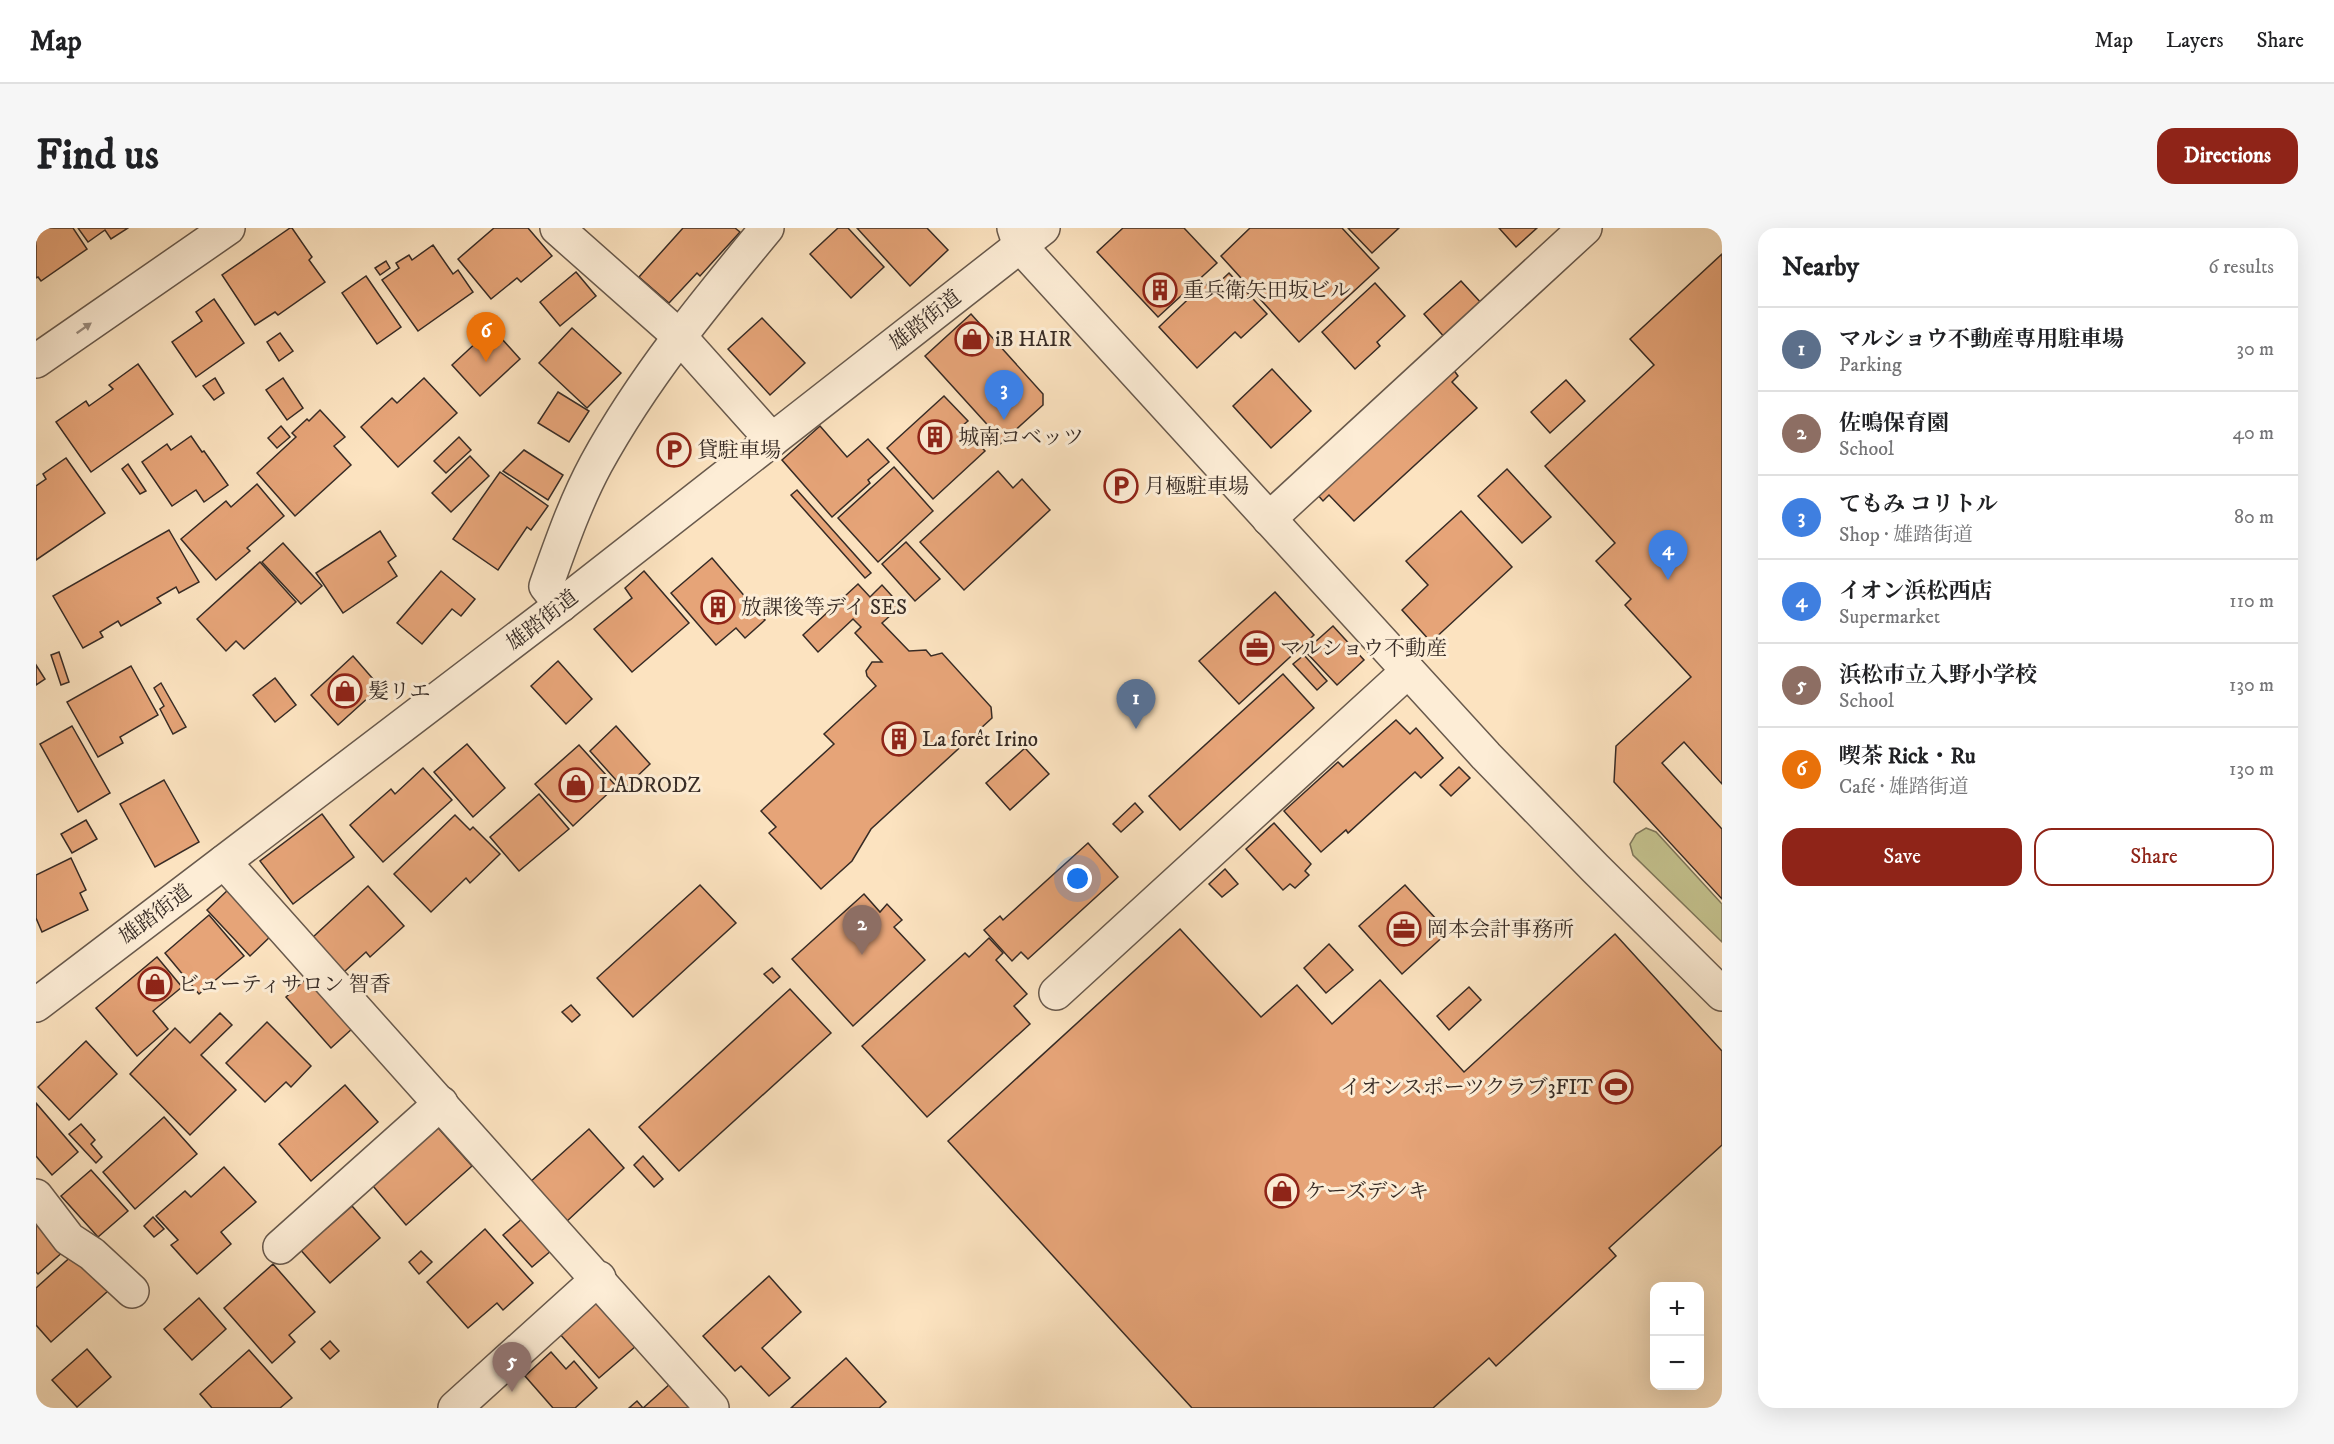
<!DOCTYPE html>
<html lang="en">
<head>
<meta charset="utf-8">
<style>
  body { margin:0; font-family:"IM FELL DW Pica","Noto Serif JP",serif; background:#f6f6f6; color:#202124 }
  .controls { position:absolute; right:18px; bottom:18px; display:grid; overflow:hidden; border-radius:12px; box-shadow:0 6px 24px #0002 }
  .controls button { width:54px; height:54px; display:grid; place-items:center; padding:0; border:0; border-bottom:2px solid #e0e0e0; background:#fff; color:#202124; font:30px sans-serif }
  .you { position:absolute; left:1042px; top:651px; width:21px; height:21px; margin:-15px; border:4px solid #fff; border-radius:50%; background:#1a73e8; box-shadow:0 0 0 9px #1a73e833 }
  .badge { display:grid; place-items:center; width:39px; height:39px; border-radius:50%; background:#8f2418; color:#fff; font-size:20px; font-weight:700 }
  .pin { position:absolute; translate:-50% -50px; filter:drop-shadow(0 2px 3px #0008) }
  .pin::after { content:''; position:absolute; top:32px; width:21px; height:18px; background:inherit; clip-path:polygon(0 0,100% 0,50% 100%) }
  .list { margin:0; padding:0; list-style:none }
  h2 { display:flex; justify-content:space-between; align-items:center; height:78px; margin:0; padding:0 24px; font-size:26px }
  h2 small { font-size:20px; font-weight:400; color:#757577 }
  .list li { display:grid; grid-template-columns:39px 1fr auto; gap:18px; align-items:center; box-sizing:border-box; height:84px; padding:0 24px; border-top:2px solid #e0e0e0 }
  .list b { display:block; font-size:22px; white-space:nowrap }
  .list p { margin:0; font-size:20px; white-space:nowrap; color:#757577 }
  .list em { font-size:20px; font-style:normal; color:#757577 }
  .actions { display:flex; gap:12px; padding:18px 24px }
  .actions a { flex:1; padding:14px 0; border:2px solid #8f2418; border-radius:18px; text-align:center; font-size:21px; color:#8f2418 }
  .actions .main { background:#8f2418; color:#fff }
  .map { position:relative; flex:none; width:1686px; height:1180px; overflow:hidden; border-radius:18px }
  header { display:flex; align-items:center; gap:36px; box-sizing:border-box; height:84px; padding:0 30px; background:#fff; border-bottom:2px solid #e0e0e0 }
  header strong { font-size:28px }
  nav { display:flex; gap:33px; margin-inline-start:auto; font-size:21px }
  .intro { display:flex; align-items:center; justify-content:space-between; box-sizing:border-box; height:144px; padding:0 36px }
  h1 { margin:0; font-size:42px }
  .button { padding:15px 27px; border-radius:18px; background:#8f2418; color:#fff; font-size:21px; font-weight:700 }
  main { display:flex; gap:36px; padding:0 36px }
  aside { flex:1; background:#fff; border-radius:18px; box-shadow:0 6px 24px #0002 }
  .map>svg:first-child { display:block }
  .green { fill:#c4c28e; stroke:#7e765a; stroke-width:1.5 }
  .building { fill:#e6a478; stroke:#372b25; stroke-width:1.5 }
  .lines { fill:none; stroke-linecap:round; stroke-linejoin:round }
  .minor-casing { stroke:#68594c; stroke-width:36 }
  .minor { stroke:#fdedd6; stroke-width:33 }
  .oneway { fill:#9a8c7e }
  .labels { text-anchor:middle; stroke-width:6; stroke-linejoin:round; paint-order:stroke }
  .poi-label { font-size:21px; fill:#372b25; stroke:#fdedd6; text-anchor:start }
  .street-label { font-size:21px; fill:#372b25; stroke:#fdedd6 }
</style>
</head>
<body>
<header>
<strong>Map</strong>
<nav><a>Map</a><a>Layers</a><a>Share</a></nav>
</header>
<div class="intro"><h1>Find us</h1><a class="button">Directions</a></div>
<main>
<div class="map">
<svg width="1686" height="1180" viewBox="0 0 1686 1180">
  <rect width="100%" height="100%" fill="#fce3c0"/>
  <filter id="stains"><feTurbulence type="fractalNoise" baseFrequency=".00333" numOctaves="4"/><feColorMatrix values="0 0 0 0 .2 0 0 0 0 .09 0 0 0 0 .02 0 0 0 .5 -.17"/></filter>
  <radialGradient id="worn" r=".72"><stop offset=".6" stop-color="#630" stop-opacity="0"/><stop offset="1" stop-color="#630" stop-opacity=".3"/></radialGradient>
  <polygon class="green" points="1610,600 1620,604 1686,676 1686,714 1597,627 1594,616 1600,606"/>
  <g class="building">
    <polygon points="0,0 37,0 51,21 5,53 2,49 0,50"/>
    <polygon points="42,0 92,0 75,11 69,2 52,14"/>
    <polygon points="254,0 256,0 276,29 273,32 289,54 242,87 239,84 219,97 186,47"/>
    <polygon points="458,0 492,0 516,28 485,54 481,50 455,71 422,31"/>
    <polygon points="647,0 699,0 704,4 664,48 661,45 633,75 603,49"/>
    <polygon points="802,0 812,0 848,39 815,70 774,26"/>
    <polygon points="821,0 891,0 912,22 874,58"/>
    <polygon points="1087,0 1148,0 1181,35 1122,89 1061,24"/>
    <polygon points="1214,0 1306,0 1343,40 1263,114 1185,28"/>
    <polygon points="1312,0 1363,0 1336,25"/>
    <polygon points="1463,0 1501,0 1480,19"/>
    <polygon points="397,17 417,46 422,42 437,64 382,103 346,52 363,40 360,35 373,27 376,32"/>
    <polygon points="1686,26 1686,556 1648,514 1626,535 1686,601 1686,671 1578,554 1580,518 1655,449 1589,377 1595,371 1560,333 1579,315 1509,238 1618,137 1594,111"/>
    <polygon points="350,33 354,40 344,47 339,40"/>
    <polygon points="540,44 560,68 524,98 504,74"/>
    <polygon points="1193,45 1231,86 1205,110 1199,104 1161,140 1123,99 1169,55 1175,62"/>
    <polygon points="330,48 365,99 341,116 306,65"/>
    <polygon points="1425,53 1447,77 1410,111 1388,86"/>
    <polygon points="1339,55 1369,88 1341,114 1344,118 1319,141 1286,104"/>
    <polygon points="178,71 208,115 160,149 136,114 166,93 160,84"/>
    <polygon points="935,86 1007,166 1007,177 963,217 954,208 958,204 889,128"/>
    <polygon points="726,90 769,135 734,167 692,121"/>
    <polygon points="456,100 484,131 444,168 416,137"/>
    <polygon points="536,100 585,145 551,180 503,135"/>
    <polygon points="244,105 257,123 243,133 231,114"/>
    <polygon points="102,136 137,186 55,244 20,194 50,173 53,178 77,161 73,157"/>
    <polygon points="1236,141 1275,183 1235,220 1197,178"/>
    <polygon points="1417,141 1422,148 1416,154 1441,180 1318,293 1293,267 1287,273 1281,266"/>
    <polygon points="179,150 188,165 178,172 167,158"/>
    <polygon points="247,150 267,180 251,192 230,162"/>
    <polygon points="388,150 421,185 362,239 325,199 356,170 361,175"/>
    <polygon points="1530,152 1549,173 1514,205 1495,184"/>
    <polygon points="522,164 553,183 533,214 502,195"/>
    <polygon points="908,168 932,193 926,198 949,223 897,271 851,220"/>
    <polygon points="284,182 309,209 298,218 315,237 259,288 221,245 260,209 256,205 271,191 273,193"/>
    <polygon points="245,198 254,209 241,220 232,210"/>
    <polygon points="784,198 811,229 832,211 853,234 832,252 834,255 796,289 746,232"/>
    <polygon points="155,208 166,224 168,223 192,257 168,274 160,262 136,278 106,234 131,216 135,222"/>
    <polygon points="423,209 435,222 410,245 398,233"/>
    <polygon points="488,222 527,247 512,272 467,243"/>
    <polygon points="434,228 453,248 415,284 396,265"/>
    <polygon points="30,230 69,285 0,332 0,258 10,251 7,246"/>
    <polygon points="92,236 110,263 104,266 86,241"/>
    <polygon points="858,239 897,283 842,334 802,290"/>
    <polygon points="1471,241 1515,289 1486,315 1442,268"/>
    <polygon points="962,243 977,260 986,251 1014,282 928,362 884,314"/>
    <polygon points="464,244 512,278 495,302 491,299 462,342 417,311"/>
    <polygon points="221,256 248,288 211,320 214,323 180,352 145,311 190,273 195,279"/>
    <polygon points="761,262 835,345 829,350 755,267"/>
    <polygon points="1425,283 1476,339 1395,414 1366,382 1392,357 1370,333"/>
    <polygon points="133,302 163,354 143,365 140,359 121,370 125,375 85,398 82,393 64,404 67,409 47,420 17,368"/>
    <polygon points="344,303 360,328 352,334 361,348 307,385 280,345"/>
    <polygon points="870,314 904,351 879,373 846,336"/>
    <polygon points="247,315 286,358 265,376 226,334"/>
    <polygon points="676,330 729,392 709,410 700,400 680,417 635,365"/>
    <polygon points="224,334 260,374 208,421 200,413 190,423 161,391"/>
    <polygon points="405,343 439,371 425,388 416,381 386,416 361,395"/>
    <polygon points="608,343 653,395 596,444 558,401 596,370 589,360"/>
    <polygon points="822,356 834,369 846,357 865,378 846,395 873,423 890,422 895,428 906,425 955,479 956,490 835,601 816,633 785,661 733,605 740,599 725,583 798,516 788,506 840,458 831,448 830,443 836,434 846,434 819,405 825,399 817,391 782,424 767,407"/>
    <polygon points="1239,364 1278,407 1203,476 1163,433"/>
    <polygon points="1297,398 1328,432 1301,457 1269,423"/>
    <polygon points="23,424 33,454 25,457 15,427"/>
    <polygon points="1268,427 1291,453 1281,462 1257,436"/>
    <polygon points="317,428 344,459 302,497 275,467"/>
    <polygon points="522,433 556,471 530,496 495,458"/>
    <polygon points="0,437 9,451 0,457"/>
    <polygon points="95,438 122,487 84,509 87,515 62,529 31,474"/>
    <polygon points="1247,446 1278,480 1144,602 1113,568"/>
    <polygon points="239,450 260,477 239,494 217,467"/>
    <polygon points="125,455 150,499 137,506 124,481 128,478 118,460"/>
    <polygon points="1360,492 1374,506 1380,500 1407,530 1385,550 1379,544 1312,605 1310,602 1285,624 1248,583 1302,534 1307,539"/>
    <polygon points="36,498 74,565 42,584 4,516"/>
    <polygon points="580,498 614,536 588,561 554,523"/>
    <polygon points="431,516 469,560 437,589 398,544"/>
    <polygon points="543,517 580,558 537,598 499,556"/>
    <polygon points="989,520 1013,546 974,582 950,555"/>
    <polygon points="1423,539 1434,550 1415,568 1404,557"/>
    <polygon points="387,540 416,572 347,634 314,597 355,561 359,566"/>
    <polygon points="128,552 163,614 119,639 84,576"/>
    <polygon points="503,566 533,601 483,643 454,609"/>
    <polygon points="1099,575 1107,584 1085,604 1077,596"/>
    <polygon points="286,586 318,629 257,676 224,633"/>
    <polygon points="419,587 434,602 437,599 464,626 434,655 430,650 395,684 358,646"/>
    <polygon points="50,592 61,611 36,625 25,606"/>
    <polygon points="1238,595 1275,636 1269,643 1273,647 1259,660 1254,656 1247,662 1210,621"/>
    <polygon points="1052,615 1082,649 992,731 985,724 976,733 948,702 964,688 967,692"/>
    <polygon points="35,630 50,662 44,665 52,682 6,704 0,690 0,647"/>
    <polygon points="1189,641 1202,656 1186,669 1173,656"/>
    <polygon points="664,657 700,695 597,789 561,750"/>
    <polygon points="1369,657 1412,704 1366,746 1323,698"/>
    <polygon points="332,658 368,698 334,729 330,724 308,744 276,710"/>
    <polygon points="195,659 238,705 214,728 171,682"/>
    <polygon points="828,666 844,684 851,676 866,692 858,699 889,732 817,798 756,731"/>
    <polygon points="173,687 208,728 163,766 129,725"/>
    <polygon points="1144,701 1225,789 1261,757 1296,796 1344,752 1428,844 1579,706 1686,823 1686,917 1573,1020 1580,1028 1460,1138 1453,1130 1397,1180 1156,1180 912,913"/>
    <polygon points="953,710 967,725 960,732 991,766 978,778 994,796 891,889 826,818 929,725 933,729"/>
    <polygon points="1293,716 1317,742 1290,765 1268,740"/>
    <polygon points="121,729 146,759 117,783 132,801 101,828 60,780"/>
    <polygon points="736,740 744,749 737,755 728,746"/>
    <polygon points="272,749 317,800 295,820 250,769"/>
    <polygon points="1433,759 1445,772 1413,802 1401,788"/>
    <polygon points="754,761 795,805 643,943 603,899"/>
    <polygon points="535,777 544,787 536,794 526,784"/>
    <polygon points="184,785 196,797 165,827 200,862 154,907 94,846 139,800 154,815"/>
    <polygon points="231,794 275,838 255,859 250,854 229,874 190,835"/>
    <polygon points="50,813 81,846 33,892 2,859"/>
    <polygon points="309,857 342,894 275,953 243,916"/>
    <polygon points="0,875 42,924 16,947 0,928"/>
    <polygon points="128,889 161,926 99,981 67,944"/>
    <polygon points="397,894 436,938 370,997 332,952"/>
    <polygon points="45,896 59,912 55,916 66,929 60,935 33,906"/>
    <polygon points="553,901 588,940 529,995 493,955"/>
    <polygon points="607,928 627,951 618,959 598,937"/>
    <polygon points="188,939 220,974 185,1004 195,1016 161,1046 135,1017 142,1012 120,988 149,963 155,969"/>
    <polygon points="55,942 92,983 62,1009 25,968"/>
    <polygon points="316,978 344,1010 294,1055 262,1019 289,995 292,999"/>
    <polygon points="117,989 128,1001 118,1009 108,998"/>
    <polygon points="0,990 29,1022 2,1046 0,1044"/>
    <polygon points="487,990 516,1022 496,1039 467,1007"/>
    <polygon points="449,1001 497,1055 467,1082 461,1075 432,1100 391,1054"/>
    <polygon points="385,1023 396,1034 383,1046 373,1034"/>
    <polygon points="39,1025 72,1063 15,1114 0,1097 0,1060"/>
    <polygon points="237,1036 279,1084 253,1107 259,1114 236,1135 188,1080"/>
    <polygon points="733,1048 765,1084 726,1120 754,1150 733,1168 705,1138 699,1143 667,1108"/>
    <polygon points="163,1070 190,1101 156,1132 128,1101"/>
    <polygon points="559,1073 600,1118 563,1150 523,1105"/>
    <polygon points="294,1113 303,1123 294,1131 285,1121"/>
    <polygon points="51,1121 75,1149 41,1179 16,1152"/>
    <polygon points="213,1122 256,1170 244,1180 176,1180 164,1166"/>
    <polygon points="515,1124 530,1141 538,1133 561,1160 539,1180 517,1180 489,1148"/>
    <polygon points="810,1130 850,1174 843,1180 755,1180"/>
    <polygon points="635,1155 657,1180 593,1180 601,1173 607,1180"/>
  </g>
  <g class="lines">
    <defs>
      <g id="minor">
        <polyline points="521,0 643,108 736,212"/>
        <polyline points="978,0 984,18 1450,528 1559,640 1686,766"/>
        <polyline points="0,133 192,0"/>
        <polyline points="1233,291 1549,0"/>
        <path d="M525 377 510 358C525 316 539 275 560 236 607 150 669 75 731 0"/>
        <polyline points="188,634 676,1180"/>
        <polyline points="1020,765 1372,443"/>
        <polyline points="0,777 525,377 1007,0"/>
        <polyline points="0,968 33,1011 56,1026 96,1063"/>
        <polyline points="244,1019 405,875"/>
        <polyline points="419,1180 563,1050"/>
      </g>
    </defs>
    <use href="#minor" class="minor-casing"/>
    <use href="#minor" class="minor"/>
  </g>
  <defs><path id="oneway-solid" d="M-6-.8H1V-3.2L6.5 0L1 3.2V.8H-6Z" transform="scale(1.5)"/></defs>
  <use class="oneway" href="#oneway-solid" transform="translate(48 100) rotate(-35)"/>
  <defs>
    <symbol id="building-ring" viewBox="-11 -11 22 22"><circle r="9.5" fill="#fdedd6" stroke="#8f2418" stroke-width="1.5"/><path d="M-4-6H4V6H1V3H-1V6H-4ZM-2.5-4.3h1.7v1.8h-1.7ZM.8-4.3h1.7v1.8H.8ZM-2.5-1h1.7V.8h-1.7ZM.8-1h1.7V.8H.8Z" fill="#8f2418"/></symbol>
    <symbol id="shop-ring" viewBox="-11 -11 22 22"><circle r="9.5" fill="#fdedd6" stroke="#8f2418" stroke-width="1.5"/><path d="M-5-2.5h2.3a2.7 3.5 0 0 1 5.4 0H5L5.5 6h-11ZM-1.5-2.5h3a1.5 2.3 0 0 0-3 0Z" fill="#8f2418"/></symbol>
    <symbol id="parking-ring" viewBox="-11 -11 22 22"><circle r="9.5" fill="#fdedd6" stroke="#8f2418" stroke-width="1.5"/><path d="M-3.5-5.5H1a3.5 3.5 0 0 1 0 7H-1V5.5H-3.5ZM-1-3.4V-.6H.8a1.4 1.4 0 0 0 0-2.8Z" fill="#8f2418"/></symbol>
    <symbol id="office-ring" viewBox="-11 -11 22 22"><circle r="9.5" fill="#fdedd6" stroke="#8f2418" stroke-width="1.5"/><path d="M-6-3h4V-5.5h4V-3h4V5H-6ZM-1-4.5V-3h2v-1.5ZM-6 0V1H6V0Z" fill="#8f2418"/></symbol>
    <symbol id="stadium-ring" viewBox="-11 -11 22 22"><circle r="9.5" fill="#fdedd6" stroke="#8f2418" stroke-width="1.5"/><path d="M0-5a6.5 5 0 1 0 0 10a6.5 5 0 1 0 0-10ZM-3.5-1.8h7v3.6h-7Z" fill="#8f2418"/></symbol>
  </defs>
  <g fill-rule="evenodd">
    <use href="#building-ring" x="1105" y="43" width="38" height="38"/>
    <use href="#shop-ring" x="917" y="92" width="38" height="38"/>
    <use href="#building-ring" x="880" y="190" width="38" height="38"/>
    <use href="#parking-ring" x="619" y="203" width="38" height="38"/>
    <use href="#parking-ring" x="1066" y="239" width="38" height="38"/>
    <use href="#building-ring" x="663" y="360" width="38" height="38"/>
    <use href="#office-ring" x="1202" y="401" width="38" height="38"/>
    <use href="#shop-ring" x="290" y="444" width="38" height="38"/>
    <use href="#building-ring" x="844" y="492" width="38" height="38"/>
    <use href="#shop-ring" x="521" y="538" width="38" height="38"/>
    <use href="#office-ring" x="1349" y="682" width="38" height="38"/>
    <use href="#shop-ring" x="100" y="737" width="38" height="38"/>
    <use href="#stadium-ring" x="1561" y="840" width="38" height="38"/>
    <use href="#shop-ring" x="1227" y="944" width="38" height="38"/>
  </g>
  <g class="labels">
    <g class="poi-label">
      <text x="1147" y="69">重兵衛矢田坂ビル</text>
      <text x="959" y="118">iB HAIR</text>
      <text x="922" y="216">城南コベッツ</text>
      <text x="661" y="229">貸駐車場</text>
      <text x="1108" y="265">月極駐車場</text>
      <text x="705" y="386">放課後等デイ SES</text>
      <text x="1244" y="427">マルショウ不動産</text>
      <text x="332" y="470">髪リエ</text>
      <text x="886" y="518">La forêt Irino</text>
      <text x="563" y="564">LADRODZ</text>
      <text x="1391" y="708">岡本会計事務所</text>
      <text x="142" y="763">ビューティサロン 智香</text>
      <text x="1557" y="866" text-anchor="end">イオンスポーツクラブ3FIT</text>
      <text x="1269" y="970">ケーズデンキ</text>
    </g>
    <g class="street-label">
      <text transform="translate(889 92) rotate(-38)" y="7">雄踏街道</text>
      <text transform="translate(506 392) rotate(-38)" y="7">雄踏街道</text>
      <text transform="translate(119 686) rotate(-37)" y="7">雄踏街道</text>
    </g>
  </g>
  <rect width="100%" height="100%" filter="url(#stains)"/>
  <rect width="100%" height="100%" fill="url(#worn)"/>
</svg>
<div class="controls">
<button>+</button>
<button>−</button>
</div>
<div class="you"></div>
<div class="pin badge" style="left:1100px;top:501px;background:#5c6f8a">1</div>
<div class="pin badge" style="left:826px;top:727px;background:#8d6e63">2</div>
<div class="pin badge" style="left:968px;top:192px;background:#3f7fe0">3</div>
<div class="pin badge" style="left:1632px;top:352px;background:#3f7fe0">4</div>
<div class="pin badge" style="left:476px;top:1164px;background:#8d6e63">5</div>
<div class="pin badge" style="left:450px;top:134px;background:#e8710a">6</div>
</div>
<aside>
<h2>Nearby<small>6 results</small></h2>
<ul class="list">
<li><span class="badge" style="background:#5c6f8a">1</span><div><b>マルショウ不動産専用駐車場</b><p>Parking</p></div><em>30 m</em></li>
<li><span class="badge" style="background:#8d6e63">2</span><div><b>佐鳴保育園</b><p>School</p></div><em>40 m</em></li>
<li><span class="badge" style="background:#3f7fe0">3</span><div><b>てもみ コリトル</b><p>Shop · 雄踏街道</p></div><em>80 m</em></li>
<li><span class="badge" style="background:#3f7fe0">4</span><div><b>イオン浜松西店</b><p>Supermarket</p></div><em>110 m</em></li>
<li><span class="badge" style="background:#8d6e63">5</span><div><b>浜松市立入野小学校</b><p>School</p></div><em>130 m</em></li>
<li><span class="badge" style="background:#e8710a">6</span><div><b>喫茶 Rick・Ru</b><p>Café · 雄踏街道</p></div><em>130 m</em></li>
</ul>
<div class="actions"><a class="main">Save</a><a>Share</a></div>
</aside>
</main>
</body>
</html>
